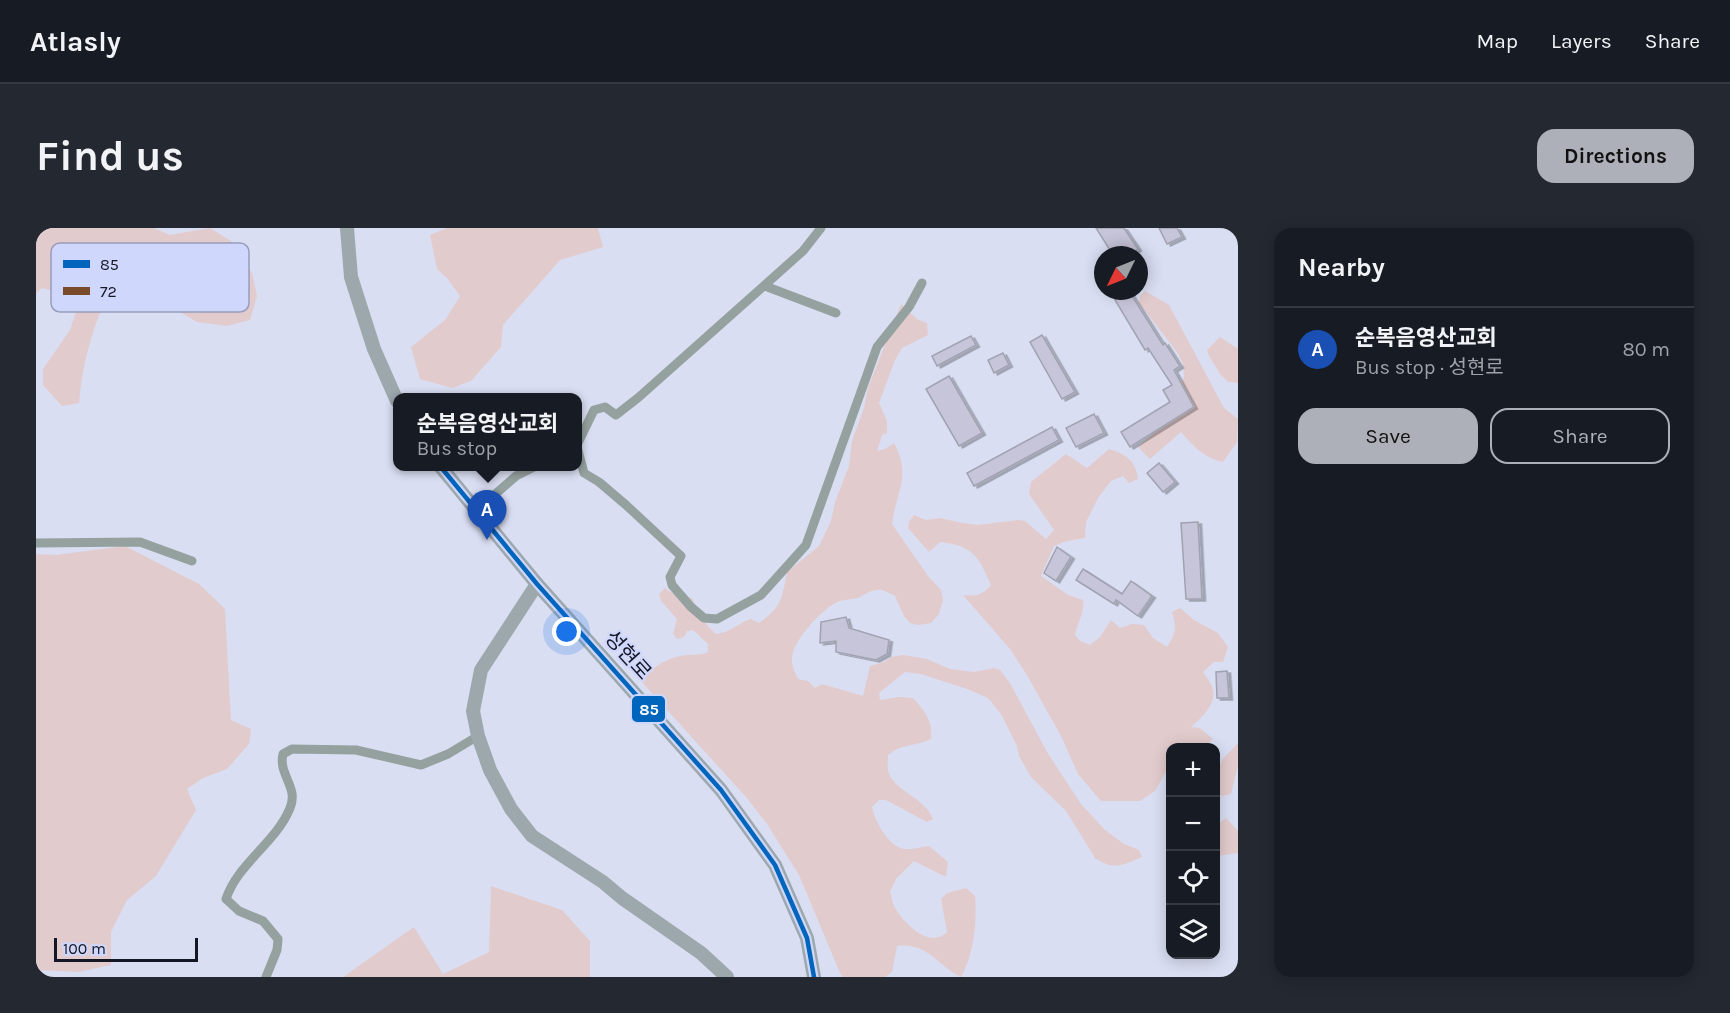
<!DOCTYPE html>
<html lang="en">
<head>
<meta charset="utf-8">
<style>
  body { margin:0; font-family:Karla,"Noto Sans KR",sans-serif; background:#242831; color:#f1f3f6 }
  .controls { position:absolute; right:18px; bottom:18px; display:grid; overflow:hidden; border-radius:12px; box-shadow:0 3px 15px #0003 }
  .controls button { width:54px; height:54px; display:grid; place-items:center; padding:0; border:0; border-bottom:2px solid #363941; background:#171b24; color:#f1f3f6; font:30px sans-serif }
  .compass { position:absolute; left:1058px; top:18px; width:54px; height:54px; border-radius:50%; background:#171b24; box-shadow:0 3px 15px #0003; rotate:227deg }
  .scale { position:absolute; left:18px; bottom:15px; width:144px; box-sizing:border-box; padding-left:6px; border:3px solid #151724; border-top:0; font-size:16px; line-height:21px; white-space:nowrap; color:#151724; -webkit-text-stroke:4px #d0d7fd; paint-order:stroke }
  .you { position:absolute; left:531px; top:404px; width:21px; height:21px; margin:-15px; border:4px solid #fff; border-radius:50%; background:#1a73e8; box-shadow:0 0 0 9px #1a73e833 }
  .badge { display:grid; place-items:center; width:39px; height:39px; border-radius:50%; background:#adb0b8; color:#fff; font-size:20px; font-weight:700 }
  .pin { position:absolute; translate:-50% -50px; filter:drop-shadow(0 2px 3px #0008) }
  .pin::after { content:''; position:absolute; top:32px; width:21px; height:18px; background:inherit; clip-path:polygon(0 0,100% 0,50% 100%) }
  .popup { position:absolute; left:357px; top:165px; width:189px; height:78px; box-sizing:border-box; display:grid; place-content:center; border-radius:12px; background:#171b24; filter:drop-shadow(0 2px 4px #0005); font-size:20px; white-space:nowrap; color:#9ea1a6 }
  .popup b { font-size:22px; color:#f1f3f6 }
  .popup::after { content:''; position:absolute; left:50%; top:100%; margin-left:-12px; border:12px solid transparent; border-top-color:#171b24 }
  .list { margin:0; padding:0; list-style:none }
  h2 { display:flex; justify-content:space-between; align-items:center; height:78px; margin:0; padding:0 24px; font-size:26px }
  h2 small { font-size:20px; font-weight:400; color:#9ea1a6 }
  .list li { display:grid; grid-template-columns:39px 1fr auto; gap:18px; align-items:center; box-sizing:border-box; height:84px; padding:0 24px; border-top:2px solid #363941 }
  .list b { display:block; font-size:22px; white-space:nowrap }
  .list p { margin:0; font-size:20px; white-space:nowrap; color:#9ea1a6 }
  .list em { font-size:20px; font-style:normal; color:#9ea1a6 }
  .actions { display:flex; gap:12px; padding:18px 24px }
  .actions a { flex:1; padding:14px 0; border:2px solid #adb0b8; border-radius:18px; text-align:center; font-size:21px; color:#adb0b8 }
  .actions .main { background:#adb0b8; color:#111 }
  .icon { flex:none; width:33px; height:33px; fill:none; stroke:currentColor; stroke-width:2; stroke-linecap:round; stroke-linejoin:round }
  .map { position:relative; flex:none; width:1202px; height:749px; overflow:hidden; border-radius:18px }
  header { display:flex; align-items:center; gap:36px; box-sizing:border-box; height:84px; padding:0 30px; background:#171b24; border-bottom:2px solid #363941 }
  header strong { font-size:28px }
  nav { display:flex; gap:33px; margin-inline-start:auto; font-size:21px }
  .intro { display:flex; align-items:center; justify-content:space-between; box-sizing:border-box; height:144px; padding:0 36px }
  h1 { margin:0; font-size:42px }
  .button { padding:15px 27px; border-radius:18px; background:#adb0b8; color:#111; font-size:21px; font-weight:700 }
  main { display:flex; gap:36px; padding:0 36px }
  aside { flex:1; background:#171b24; border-radius:18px; box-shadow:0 3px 15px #0003 }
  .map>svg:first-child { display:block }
  .green { fill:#e2cbcc }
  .building { fill:#c7c5d9; stroke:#a1a2b1; stroke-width:1.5; filter:url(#shadow) }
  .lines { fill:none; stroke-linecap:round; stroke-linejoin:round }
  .minor { stroke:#94a19f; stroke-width:9 }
  .secondary { stroke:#9da8ac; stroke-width:14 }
  .bus-1-casing { stroke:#d0d7fd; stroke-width:9 }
  .bus-1 { stroke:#0065bd; stroke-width:4.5 }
  .labels { text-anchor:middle; stroke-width:4.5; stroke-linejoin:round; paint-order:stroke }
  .street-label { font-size:21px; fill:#151724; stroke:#d0d7fd }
  .key { fill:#d0d7fd; stroke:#989dbc; stroke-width:1.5 }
  .key-label { font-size:16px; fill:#151724 }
  .line-badge { stroke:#d0d7fd; stroke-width:2 }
  .badge-label { font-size:16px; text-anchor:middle; font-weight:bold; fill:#fff }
</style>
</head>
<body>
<header>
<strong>Atlasly</strong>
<nav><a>Map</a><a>Layers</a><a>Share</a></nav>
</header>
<div class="intro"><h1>Find us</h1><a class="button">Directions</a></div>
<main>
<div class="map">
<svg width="1202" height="749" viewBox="0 0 1202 749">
  <defs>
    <filter id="shadow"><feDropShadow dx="3.5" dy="2" stdDeviation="0" flood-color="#0004"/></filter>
  </defs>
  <rect width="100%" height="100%" fill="#dadef2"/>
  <g class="green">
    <path d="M0 0H118L134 7 174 0 195 13 216 45 221 68 214 92 191 98 161 94 121 71 87 67 68 75C54 108 46 139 43 175L26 178 7 157V141L34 102 42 78 22 64 6 60 0 65Z"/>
    <polygon points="411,0 562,0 567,19 524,32 467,97 465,119 435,153 416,160 384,151 375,119 409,92 424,68 411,50 401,41 394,7"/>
    <path d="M1109 63 1133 77 1188 180 1202 191 1201 214 1187 234C1168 230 1157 218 1145 204L1114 231 1102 219 1138 187 1146 165 1145 155 1148 150 1147 135 1141 124 1103 75 1104 68Z"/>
    <path d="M865 76 881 91 891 95 892 107 866 120 859 132 843 175 851 193V205L846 207 841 223 849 221 858 215C876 249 860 263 856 296L892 348 905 362 907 372 903 386 895 395 882 397 874 395 868 388 859 368C855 366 850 363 846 362 838 361 831 365 824 369 817 372 808 371 801 374 785 382 754 415 756 433 756 439 760 446 762 451L772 453 779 460 786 456 827 468 834 438 848 434 855 429 867 427 891 431 914 441 938 444 958 440 964 442 974 455 1011 524 1045 576 1069 602 1088 616 1103 622 1106 629C1087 637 1078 643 1059 630L1030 583 995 549 983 528 981 518 965 486 952 470 931 461 885 446 869 444 843 465 844 472 863 469 877 470C889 483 897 493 895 511 880 518 865 516 852 527 852 532 851 541 853 546 861 564 889 570 897 591L891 594 850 572H843L836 579C839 593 852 618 868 621 876 622 885 619 893 618L912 634 910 649 878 633 860 651 854 664C856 669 856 674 858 678 867 695 894 722 911 704L905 671 911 665 930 660 939 668C941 694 938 726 925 749 901 737 891 714 861 718L856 744 849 749H807L804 745 763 647 731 596 710 569 604 452C616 439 631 430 649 427 658 426 665 428 672 424V416L657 402 651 403 648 409 641 411 637 406 641 391 625 373 623 366 629 360 643 369 649 368 656 370C663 386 666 393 680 406 696 404 700 396 715 391L723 395C746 379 746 370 751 344L783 318 795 293 799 274 813 238 816 213 828 180 832 160Z"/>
    <polygon points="1184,109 1202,121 1202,155 1192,154 1184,146 1172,126 1171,122"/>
    <path d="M1073 221C1090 226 1100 233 1102 251L1093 255 1087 248 1075 253 1062 270 1050 294 1049 310 1031 313 1018 318 1005 348 1032 367 1047 372C1049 385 1041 394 1039 407L1044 413 1054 417 1064 409 1075 392 1084 400 1096 396 1108 397 1117 410 1131 419C1139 407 1141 399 1136 384L1144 380 1158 392 1182 405 1192 419 1187 434H1178L1167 444C1170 449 1176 456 1177 462 1180 477 1165 490 1155 499L1164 500 1177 511 1168 519 1134 520V536L1119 563 1104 573H1065L1042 546 1025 508 991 447 974 421 927 367C940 368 946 368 955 357 942 328 938 318 904 314L893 324 872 300 873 294 878 287 890 292 904 290 926 295 942 297 982 292 989 293 1010 311 1018 302 993 266 995 254 1030 226 1051 240Z"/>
    <polygon points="89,318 163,356 189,381 195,492 215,501 213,516 191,541 167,550 151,561 160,582 120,648 91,672 75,704 75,737 43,744 0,742 0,326 20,327"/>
    <polygon points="1202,515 1202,538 1195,566 1185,568 1180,564 1180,544 1186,532"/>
    <polygon points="1190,590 1202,603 1202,625 1180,628 1180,596 1181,597"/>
    <polygon points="455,658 526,682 554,713 554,749 307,749 378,699 407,746 453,724"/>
  </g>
  <g class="building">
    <polygon points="1060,0 1088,0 1102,21 1093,27 1077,27"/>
    <polygon points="1123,0 1141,0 1146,9 1131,16"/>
    <polygon points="1093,63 1127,117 1129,115 1144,138 1138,142 1158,179 1094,219 1085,204 1134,174 1127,162 1136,157 1112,120 1109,122 1079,72"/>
    <polygon points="1006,107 1039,164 1026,171 994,114"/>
    <polygon points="935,108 940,117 901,138 896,128"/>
    <polygon points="967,125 973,137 958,145 952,132"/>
    <polygon points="913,148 946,205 923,218 890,161"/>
    <polygon points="1058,186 1068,205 1040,219 1030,200"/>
    <polygon points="1016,199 1023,212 938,258 931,245"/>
    <polygon points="1123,235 1139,254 1127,264 1111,245"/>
    <polygon points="1162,294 1166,371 1150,371 1145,295"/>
    <polygon points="1021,319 1035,329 1020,353 1008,345"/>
    <polygon points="1047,341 1086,366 1095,353 1116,368 1102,388 1080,372 1078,376 1040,352"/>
    <polygon points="810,389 813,400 853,412 851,426 840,432 800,424 800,413 784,415 785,394"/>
    <polygon points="1191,443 1193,470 1181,470 1180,444"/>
  </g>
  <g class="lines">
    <g class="minor">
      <polyline points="729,58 800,85"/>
      <polyline points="541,217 558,182 569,179 580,187 603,169 767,23 785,0"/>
      <polyline points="541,219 548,245 563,254 590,277 645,328 634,349 636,357 655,379 668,390 681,391 725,367 770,317 841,119 873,79 886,55"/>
      <polyline points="440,283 480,248 500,238"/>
      <polyline points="0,315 104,314 156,333"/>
      <path d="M230 749 241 722 242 711 227 693 203 683 190 671C202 635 240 615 254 580 263 559 242 547 247 526L256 521 320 522 385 537 412 526 442 508"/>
    </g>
    <g class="secondary">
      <polyline points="311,0 315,49 338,121 361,173"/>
      <polyline points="404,238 501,356 685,562 739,637 771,710 778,749"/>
      <polyline points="501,356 445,442 437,483 442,508 454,542 475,581 496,608 567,654 586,670 665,725 691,749"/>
    </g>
    <defs>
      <polyline id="bus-1" points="404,238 501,356 685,562 739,637 771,710 778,749"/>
    </defs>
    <use href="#bus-1" class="bus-1-casing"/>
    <use href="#bus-1" class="bus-1"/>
  </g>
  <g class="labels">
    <g class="street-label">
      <text transform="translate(592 427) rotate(48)" y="7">성현로</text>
    </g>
  </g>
  <rect x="15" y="15" width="198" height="69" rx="9" class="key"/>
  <rect x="27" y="32" width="27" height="8" fill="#0065bd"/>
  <rect x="27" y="59" width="27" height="8" fill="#7a4b2a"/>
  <g class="key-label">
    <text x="64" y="42">85</text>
    <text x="64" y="69">72</text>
  </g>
  <rect class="line-badge" x="595" y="467" width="35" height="28" rx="6" fill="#0065bd"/>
  <g class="badge-label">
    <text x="613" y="487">85</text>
  </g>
</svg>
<div class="controls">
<button>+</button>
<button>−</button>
<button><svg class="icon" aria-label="locate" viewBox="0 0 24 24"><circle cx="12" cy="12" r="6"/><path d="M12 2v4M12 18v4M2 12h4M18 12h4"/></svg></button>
<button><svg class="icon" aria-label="layers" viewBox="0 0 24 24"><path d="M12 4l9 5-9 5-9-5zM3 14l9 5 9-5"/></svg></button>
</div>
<svg class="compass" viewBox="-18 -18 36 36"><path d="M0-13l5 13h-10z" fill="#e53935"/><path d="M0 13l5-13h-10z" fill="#9ea1a6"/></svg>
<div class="scale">100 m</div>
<div class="you"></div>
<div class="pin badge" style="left:451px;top:312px;background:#1a4fb4">A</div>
<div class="popup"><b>순복음영산교회</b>Bus stop</div>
</div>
<aside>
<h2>Nearby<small></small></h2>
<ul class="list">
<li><span class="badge" style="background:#1a4fb4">A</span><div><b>순복음영산교회</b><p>Bus stop · 성현로</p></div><em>80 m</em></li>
</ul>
<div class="actions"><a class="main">Save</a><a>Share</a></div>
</aside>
</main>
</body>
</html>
